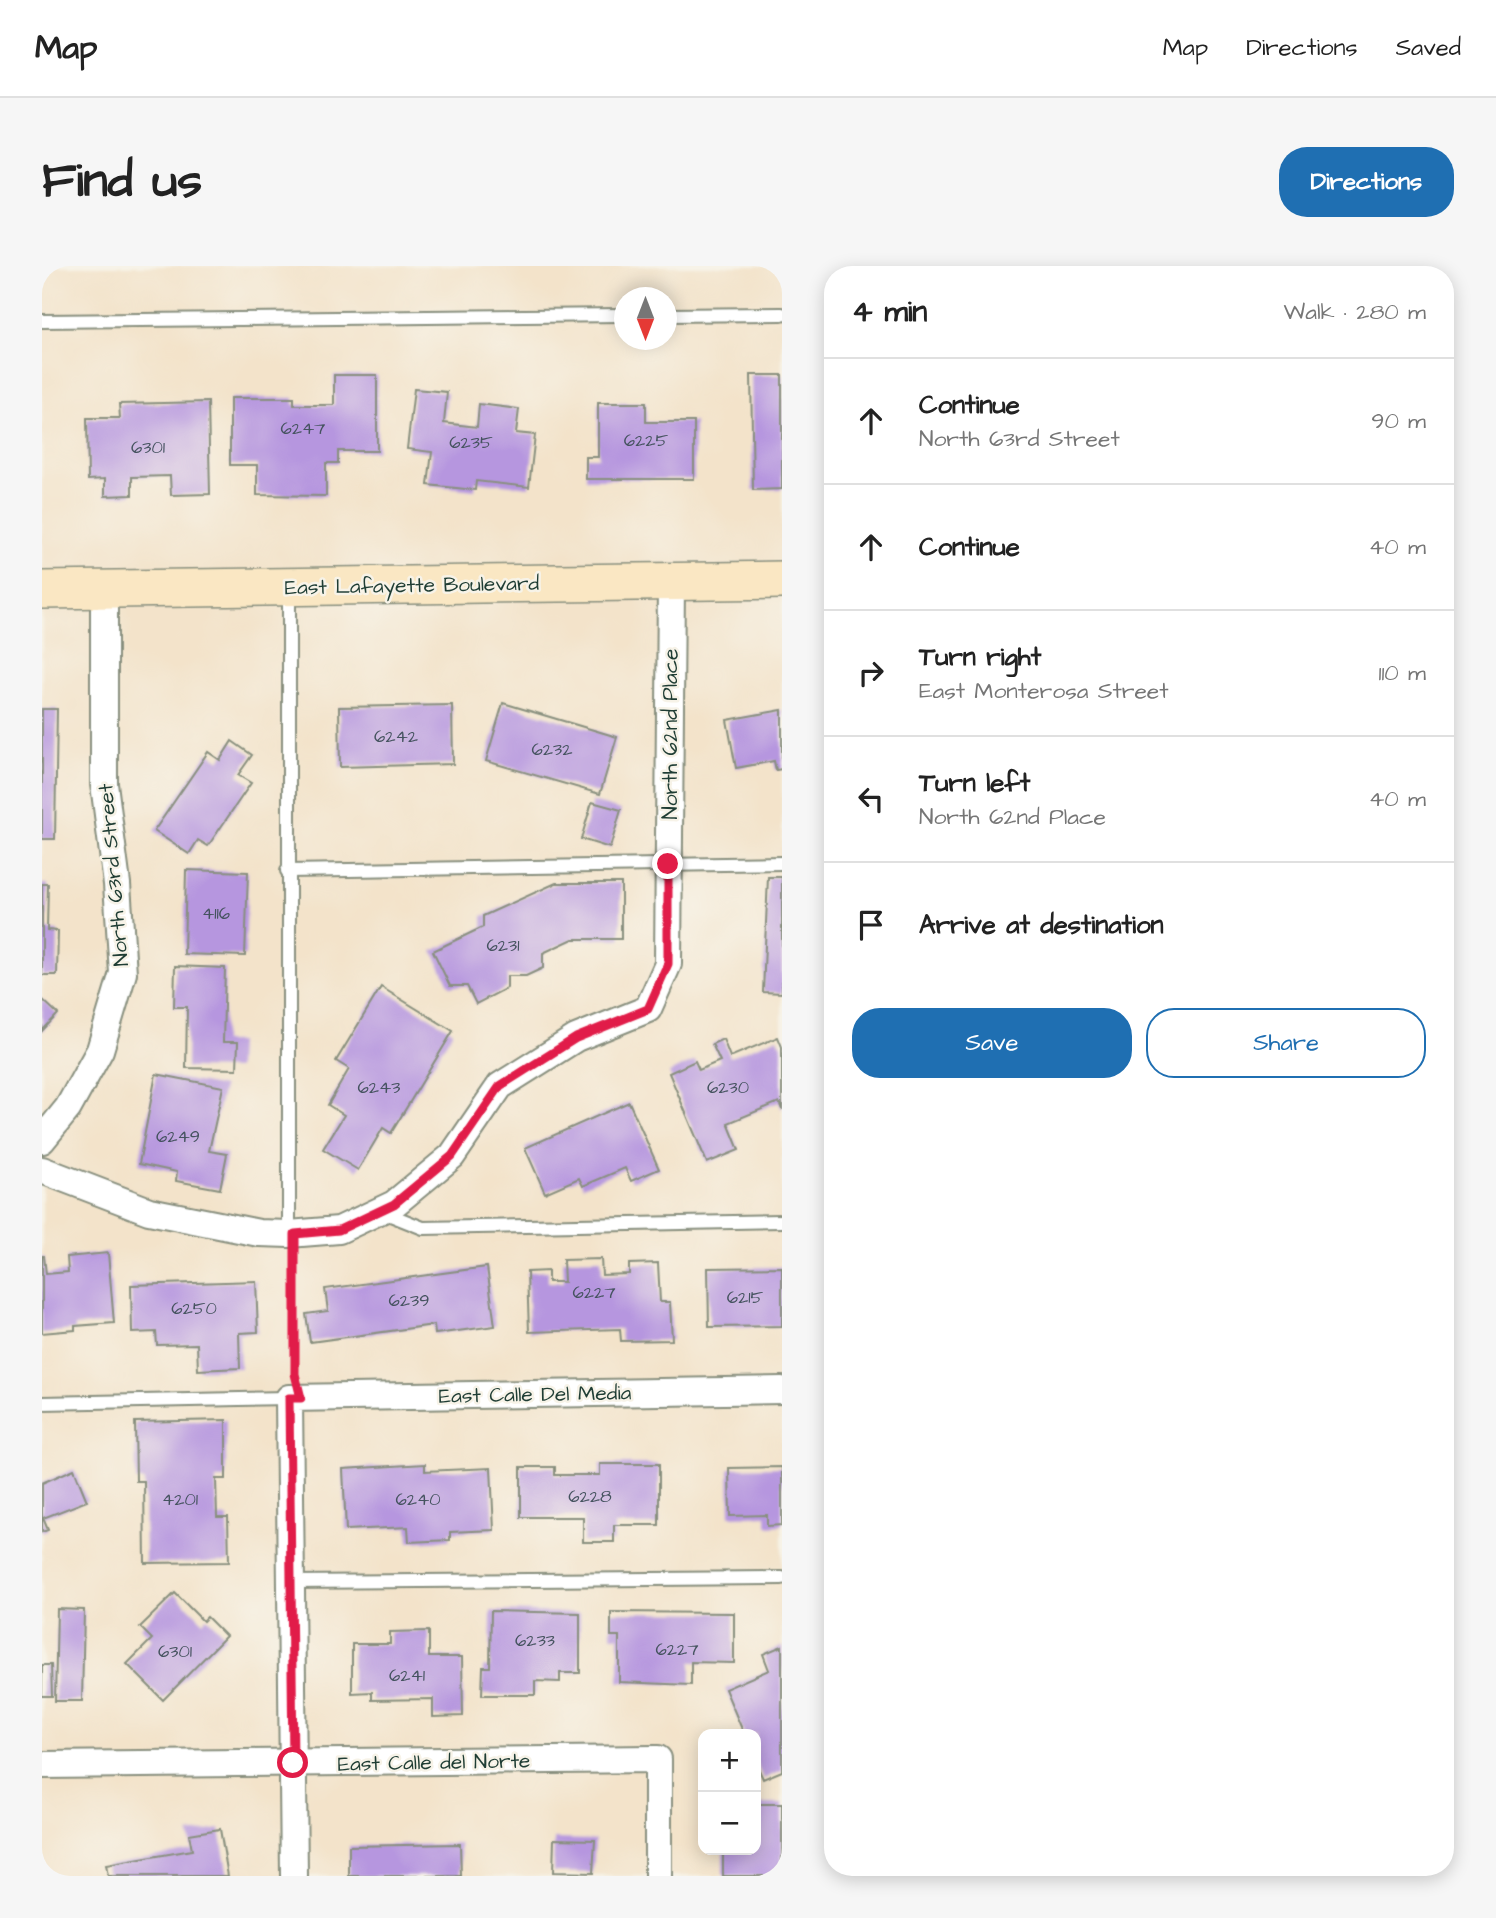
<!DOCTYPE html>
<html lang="en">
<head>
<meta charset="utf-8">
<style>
  body { margin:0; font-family:"Architects Daughter",sans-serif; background:#f6f6f6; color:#222 }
  .controls { position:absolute; right:21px; bottom:21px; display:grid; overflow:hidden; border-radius:14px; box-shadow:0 4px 18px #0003 }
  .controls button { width:63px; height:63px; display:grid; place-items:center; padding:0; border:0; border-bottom:2px solid #e0e0e0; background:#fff; color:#222; font:35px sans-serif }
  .compass { position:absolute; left:572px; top:21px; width:63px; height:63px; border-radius:50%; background:#fff; box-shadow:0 4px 18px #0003; rotate:180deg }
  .stop { position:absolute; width:21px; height:21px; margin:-16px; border:5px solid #e11d48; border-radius:50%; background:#fff }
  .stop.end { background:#e11d48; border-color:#fff; box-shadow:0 2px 7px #0008 }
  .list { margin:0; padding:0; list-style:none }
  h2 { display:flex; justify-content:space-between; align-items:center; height:91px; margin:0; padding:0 28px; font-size:30px }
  h2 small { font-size:23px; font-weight:400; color:#767676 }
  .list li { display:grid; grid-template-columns:46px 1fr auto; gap:21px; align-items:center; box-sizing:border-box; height:126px; padding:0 28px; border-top:2px solid #e0e0e0 }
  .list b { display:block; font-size:26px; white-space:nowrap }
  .list p { margin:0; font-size:23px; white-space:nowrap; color:#767676 }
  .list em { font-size:23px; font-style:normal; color:#767676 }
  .actions { display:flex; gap:14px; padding:21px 28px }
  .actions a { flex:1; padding:16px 0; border:2px solid #1f6fb2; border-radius:28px; text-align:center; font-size:24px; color:#1f6fb2 }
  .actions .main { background:#1f6fb2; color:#fff }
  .icon { flex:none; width:38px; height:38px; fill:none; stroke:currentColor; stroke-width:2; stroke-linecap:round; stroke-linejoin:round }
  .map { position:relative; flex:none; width:740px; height:1610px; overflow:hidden; border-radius:28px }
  header { display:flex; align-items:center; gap:42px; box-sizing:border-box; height:98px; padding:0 35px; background:#fff; border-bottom:2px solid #e0e0e0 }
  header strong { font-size:33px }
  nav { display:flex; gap:38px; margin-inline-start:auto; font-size:24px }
  .intro { display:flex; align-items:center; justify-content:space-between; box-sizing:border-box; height:168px; padding:0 42px }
  h1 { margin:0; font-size:49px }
  .button { padding:18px 32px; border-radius:28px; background:#1f6fb2; color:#fff; font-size:24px; font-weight:700 }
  main { display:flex; gap:42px; padding:0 42px }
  aside { flex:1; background:#fff; border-radius:28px; box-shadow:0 4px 18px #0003 }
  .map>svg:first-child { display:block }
  .building { fill:#b696df }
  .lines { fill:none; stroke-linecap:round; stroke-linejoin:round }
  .lane-casing { stroke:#89907f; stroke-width:16 }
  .street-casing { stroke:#89907f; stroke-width:30 }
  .secondary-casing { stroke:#89907f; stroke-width:40 }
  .path { stroke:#89907f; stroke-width:4.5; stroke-dasharray:5 5; stroke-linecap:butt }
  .lane { stroke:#fff; stroke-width:12 }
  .street { stroke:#fff; stroke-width:26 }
  .secondary { stroke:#fae7c3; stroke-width:37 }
  .route { stroke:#e11d48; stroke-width:9 }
  .labels { text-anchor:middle; stroke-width:5; stroke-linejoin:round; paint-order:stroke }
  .number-label { font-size:18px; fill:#45535f }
  .street-label { font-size:21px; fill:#1f3d34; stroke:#f7f3e8 }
</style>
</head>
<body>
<header>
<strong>Map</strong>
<nav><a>Map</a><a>Directions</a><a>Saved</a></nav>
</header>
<div class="intro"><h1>Find us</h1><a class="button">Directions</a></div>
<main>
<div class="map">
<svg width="740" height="1610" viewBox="0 0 740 1610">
  <rect width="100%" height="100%" fill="#f7f3e8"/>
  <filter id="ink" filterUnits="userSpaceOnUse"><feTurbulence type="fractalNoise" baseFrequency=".0143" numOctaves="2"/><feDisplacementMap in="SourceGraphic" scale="14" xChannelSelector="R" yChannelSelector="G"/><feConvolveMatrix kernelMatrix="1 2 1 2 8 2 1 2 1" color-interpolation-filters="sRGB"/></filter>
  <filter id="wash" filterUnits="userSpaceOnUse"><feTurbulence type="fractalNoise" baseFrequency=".00686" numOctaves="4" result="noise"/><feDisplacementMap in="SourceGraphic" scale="28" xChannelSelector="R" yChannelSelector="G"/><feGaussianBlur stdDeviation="1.57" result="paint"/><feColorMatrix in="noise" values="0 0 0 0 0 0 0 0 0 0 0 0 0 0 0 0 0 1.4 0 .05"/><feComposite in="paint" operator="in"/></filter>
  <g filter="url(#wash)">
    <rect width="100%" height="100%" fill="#f3e3ca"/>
    <g id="blocks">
      <g class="building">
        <polygon points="292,109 335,109 335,185 296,185 296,197 284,197 284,230 215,229 215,199 188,199 188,132 252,132 252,139 292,139"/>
        <polygon points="709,109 740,109 740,223 711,224"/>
        <polygon points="372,123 405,126 402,157 435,161 437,138 477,143 474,167 493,169 487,221 434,215 433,224 386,219 390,186 365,183"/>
        <polygon points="166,136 168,228 129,229 128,210 90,211 90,229 63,230 63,213 46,214 45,152 78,152 77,138"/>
        <polygon points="556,137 604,137 604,156 652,156 652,213 544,213 544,191 556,191"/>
        <polygon points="461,437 575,471 558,528 444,495"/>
        <polygon points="410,439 411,498 298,501 297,441"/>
        <polygon points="0,443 15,443 13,573 0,573"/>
        <polygon points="740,444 740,503 734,504 732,495 694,502 685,454"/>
        <polygon points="190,475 210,489 196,509 209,517 166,580 156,574 147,588 112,565 166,486 178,494"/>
        <polygon points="550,536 579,544 568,582 539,573"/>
        <polygon points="144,604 206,606 203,690 142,688"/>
        <polygon points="726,611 740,611 740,727 721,726"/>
        <polygon points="514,617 579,617 579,673 531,673 501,687 501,702 484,710 465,710 465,722 434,738 425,720 408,720 391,685 441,661 441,650"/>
        <polygon points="0,618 6,618 5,664 16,665 15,709 0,709"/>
        <polygon points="133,700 183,702 181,776 196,776 195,803 144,802 145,741 132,741"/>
        <polygon points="339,721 411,765 349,867 341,862 316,904 281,883 302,849 286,839 307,803 294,795"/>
        <polygon points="0,733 16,748 0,765"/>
        <polygon points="736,771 740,781 740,844 737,836 686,857 697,884 665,897 627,807 653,795 657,804 678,795 670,778 681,773 688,791"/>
        <polygon points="114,808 181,821 167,885 185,888 178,923 134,915 135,906 97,898"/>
        <polygon points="587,836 617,903 589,915 583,902 541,920 537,912 503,927 483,882"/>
        <polygon points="66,987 72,1057 33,1060 33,1064 0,1067 0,990 2,990 4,1008 26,1006 25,991"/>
        <polygon points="559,993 560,1009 587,1008 587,998 616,997 618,1036 628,1036 630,1074 579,1075 578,1063 487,1066 485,1006 506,1005 506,1016 522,1016 521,994"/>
        <polygon points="445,1001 453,1060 393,1068 392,1059 268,1076 264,1048 286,1045 283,1023"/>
        <polygon points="740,1001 740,1060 667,1061 666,1002"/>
        <polygon points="214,1015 216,1066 197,1067 198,1102 156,1104 155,1078 115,1079 114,1066 90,1067 89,1019"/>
        <polygon points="184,1154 184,1213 174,1213 175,1251 186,1251 187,1296 103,1297 102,1215 94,1215 93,1156"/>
        <polygon points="383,1198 383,1205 449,1202 452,1264 408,1266 408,1274 367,1276 366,1261 304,1264 301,1203"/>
        <polygon points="558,1198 617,1198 617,1259 572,1259 572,1276 541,1276 541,1251 479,1251 479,1201 513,1201 513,1209 558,1209"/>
        <polygon points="740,1201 740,1259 725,1260 725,1249 688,1250 687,1202"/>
        <polygon points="32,1203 45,1235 1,1252 6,1264 0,1266 0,1217"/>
        <polygon points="133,1327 161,1355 165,1351 184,1370 121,1434 85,1398 110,1373 98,1361"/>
        <polygon points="15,1343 42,1344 40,1435 13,1435"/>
        <polygon points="449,1345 538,1347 538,1407 518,1407 518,1416 493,1415 493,1429 440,1429 441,1401 448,1401"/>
        <polygon points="569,1346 692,1347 692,1397 649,1396 649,1419 577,1416 577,1370 569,1370"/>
        <polygon points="387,1365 387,1391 420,1391 421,1450 391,1451 391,1433 330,1434 330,1426 310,1427 310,1378 348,1378 348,1366"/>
        <polygon points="740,1380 740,1505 721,1513 714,1497 714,1468 702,1468 683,1423 727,1404 721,1388"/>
        <polygon points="0,1399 9,1399 10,1430 0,1430"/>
        <polygon points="714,1538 740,1538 740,1610 681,1610 681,1584 714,1584"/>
        <polygon points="178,1563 186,1610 66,1610 64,1599 150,1584 147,1568"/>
        <polygon points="512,1573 553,1574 551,1607 511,1606"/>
        <polygon points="418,1578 419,1610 307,1610 307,1580"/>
      </g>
    </g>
  </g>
  <g filter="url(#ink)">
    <use href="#blocks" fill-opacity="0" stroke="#89907f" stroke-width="2"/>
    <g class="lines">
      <defs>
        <g id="lane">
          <polyline points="624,49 740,48"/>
          <polyline points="0,55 582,49"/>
          <polyline points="247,324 247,968"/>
          <polyline points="245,605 740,597"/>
          <polyline points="341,946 381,962 740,955"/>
          <polyline points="0,1137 247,1132"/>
          <polyline points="248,1316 740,1312"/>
        </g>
        <g id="street">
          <polyline points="0,874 26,842 58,784 81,707 75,618 62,518 62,323"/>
          <polyline points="0,904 107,945 217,967 247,968 297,964 352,938 410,890 458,820 534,772 606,743 626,698 629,316"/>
          <polyline points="0,1499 616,1493 616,1610"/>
          <polyline points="252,1610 247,1132 740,1124"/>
        </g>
        <polyline id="secondary" points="0,324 740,314"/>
      </defs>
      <use href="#lane" class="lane-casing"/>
      <use href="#street" class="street-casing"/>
      <use href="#secondary" class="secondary-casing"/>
      <polyline class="path" points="253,1107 253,993"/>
      <use href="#lane" class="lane"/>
      <use href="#street" class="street"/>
      <use href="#secondary" class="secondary"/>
    </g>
  </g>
  <g class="lines" filter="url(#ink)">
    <polyline class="route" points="251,1497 247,1132 259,1132 253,1108 253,968 297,964 352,938 410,890 458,820 534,772 606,743 626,698 626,598"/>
  </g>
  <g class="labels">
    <g class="number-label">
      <text x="261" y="168">6247</text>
      <text x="604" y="180">6225</text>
      <text x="429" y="182">6235</text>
      <text x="106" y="187">6301</text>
      <text x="354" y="476">6242</text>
      <text x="510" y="489">6232</text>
      <text x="174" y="653">4116</text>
      <text x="461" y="685">6231</text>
      <text x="337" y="827">6243</text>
      <text x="686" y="827">6230</text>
      <text x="136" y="876">6249</text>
      <text x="552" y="1032">6227</text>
      <text x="703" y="1037">6215</text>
      <text x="367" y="1040">6239</text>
      <text x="152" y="1048">6250</text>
      <text x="548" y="1236">6228</text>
      <text x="138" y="1239">4201</text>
      <text x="376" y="1239">6240</text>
      <text x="493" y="1380">6233</text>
      <text x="635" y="1389">6227</text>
      <text x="133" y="1391">6301</text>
      <text x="365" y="1415">6241</text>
    </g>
    <g class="street-label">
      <text transform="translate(370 319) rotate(-1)" y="7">East Lafayette Boulevard</text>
      <text transform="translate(628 468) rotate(-90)" y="7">North 62nd Place</text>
      <text transform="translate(71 609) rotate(-95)" y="7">North 63rd Street</text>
      <text transform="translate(493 1128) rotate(-1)" y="7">East Calle Del Media</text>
      <text transform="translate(392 1496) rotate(-1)" y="7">East Calle del Norte</text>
    </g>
  </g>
</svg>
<div class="controls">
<button>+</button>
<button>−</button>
</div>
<svg class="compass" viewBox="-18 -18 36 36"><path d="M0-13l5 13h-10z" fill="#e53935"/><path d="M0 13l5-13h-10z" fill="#767676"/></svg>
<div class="stop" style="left:251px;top:1497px"></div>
<div class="stop end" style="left:626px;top:598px"></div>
</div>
<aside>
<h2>4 min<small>Walk · 280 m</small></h2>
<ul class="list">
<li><svg class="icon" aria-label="ahead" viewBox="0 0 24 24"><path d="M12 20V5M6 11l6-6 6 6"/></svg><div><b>Continue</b><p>North 63rd Street</p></div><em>90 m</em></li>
<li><svg class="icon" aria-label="ahead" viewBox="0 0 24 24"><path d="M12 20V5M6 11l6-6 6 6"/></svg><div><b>Continue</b></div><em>40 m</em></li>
<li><svg class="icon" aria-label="right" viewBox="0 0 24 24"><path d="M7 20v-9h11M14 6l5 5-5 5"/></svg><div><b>Turn right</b><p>East Monterosa Street</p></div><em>110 m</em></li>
<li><svg class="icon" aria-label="left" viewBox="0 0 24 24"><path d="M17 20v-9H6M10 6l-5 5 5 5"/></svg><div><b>Turn left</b><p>North 62nd Place</p></div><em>40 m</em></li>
<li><svg class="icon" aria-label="arrive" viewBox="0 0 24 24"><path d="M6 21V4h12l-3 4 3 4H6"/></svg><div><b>Arrive at destination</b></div></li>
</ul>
<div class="actions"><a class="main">Save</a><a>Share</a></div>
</aside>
</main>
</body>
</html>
